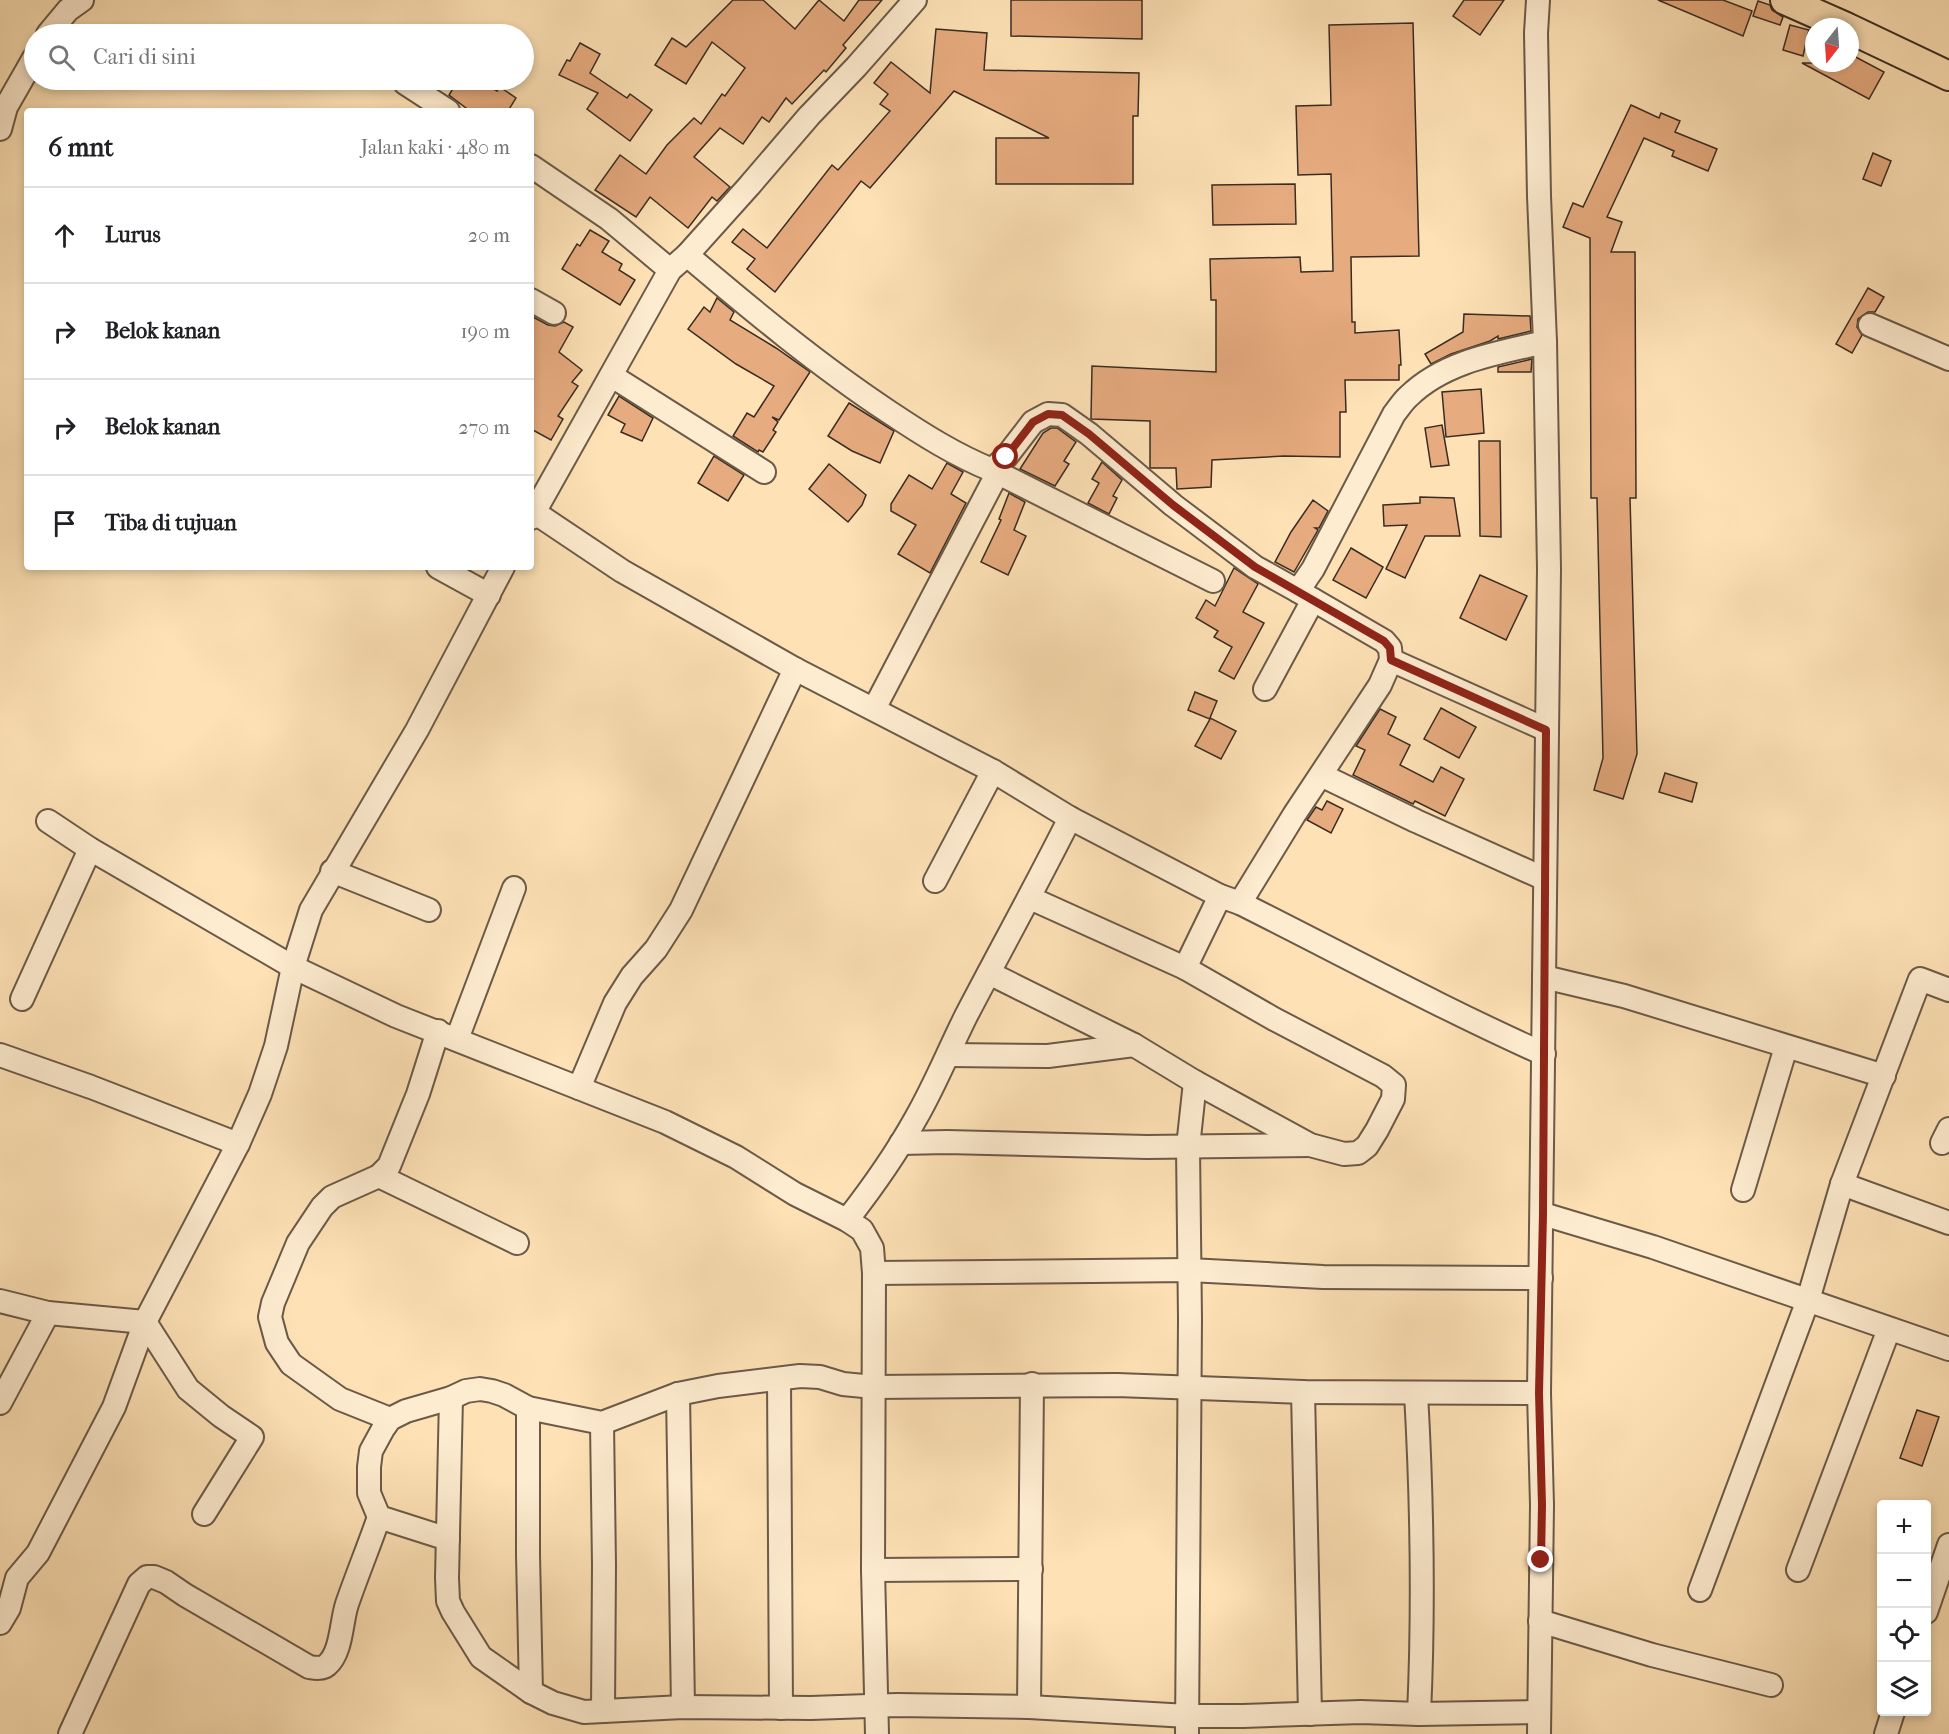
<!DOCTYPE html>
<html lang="id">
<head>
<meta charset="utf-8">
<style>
  body { margin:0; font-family:"IM FELL French Canon",serif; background:#f6f6f6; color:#202124 }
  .controls { position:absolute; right:18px; bottom:18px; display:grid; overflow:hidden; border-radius:6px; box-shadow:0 3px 9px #0003 }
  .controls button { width:54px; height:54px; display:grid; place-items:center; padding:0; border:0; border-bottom:2px solid #e0e0e0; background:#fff; color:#202124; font:30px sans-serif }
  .compass { position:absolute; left:1805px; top:18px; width:54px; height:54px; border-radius:50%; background:#fff; box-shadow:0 3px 9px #0003; rotate:197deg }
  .stop { position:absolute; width:18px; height:18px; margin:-14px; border:4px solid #8f2418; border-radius:50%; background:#fff }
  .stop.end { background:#8f2418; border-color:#fff; box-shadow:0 2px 6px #0008 }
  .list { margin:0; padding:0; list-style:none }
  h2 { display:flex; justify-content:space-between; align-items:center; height:78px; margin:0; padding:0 24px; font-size:26px }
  h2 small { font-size:20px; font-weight:400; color:#757577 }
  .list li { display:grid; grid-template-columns:39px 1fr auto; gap:18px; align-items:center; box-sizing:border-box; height:96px; padding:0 24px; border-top:2px solid #e0e0e0 }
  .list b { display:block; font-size:22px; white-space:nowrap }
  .list em { font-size:20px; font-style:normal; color:#757577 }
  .icon { flex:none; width:33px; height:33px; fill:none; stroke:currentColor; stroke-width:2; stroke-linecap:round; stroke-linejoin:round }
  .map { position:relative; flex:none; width:1949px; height:1734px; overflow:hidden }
  .search { position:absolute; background:#fff; box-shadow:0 3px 9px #0003; left:24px; top:24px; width:510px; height:66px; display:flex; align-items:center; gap:15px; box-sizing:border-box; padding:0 21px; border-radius:33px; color:#757577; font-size:22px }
  .panel { position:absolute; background:#fff; box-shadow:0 3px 9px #0003; left:24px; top:108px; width:510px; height:462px; border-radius:6px }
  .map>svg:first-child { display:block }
  .building { fill:#e6ab7f; stroke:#3a2c23; stroke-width:1.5 }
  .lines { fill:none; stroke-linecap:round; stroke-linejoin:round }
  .minor-casing { stroke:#6b5a48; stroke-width:26 }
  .major-casing { stroke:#3a2c23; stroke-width:32 }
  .minor { stroke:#feecd0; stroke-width:22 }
  .major { stroke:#fee2b6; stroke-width:28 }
  .route { stroke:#8f2418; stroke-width:8 }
</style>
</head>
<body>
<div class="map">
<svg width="1949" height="1734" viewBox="0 0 1949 1734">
  <rect width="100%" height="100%" fill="#fee2b6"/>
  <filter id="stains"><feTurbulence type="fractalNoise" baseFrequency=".00333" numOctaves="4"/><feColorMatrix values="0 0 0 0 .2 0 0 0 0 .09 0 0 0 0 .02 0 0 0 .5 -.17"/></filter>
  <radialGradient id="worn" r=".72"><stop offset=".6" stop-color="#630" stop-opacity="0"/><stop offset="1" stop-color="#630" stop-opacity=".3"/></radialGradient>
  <g class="building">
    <polygon points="733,0 763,0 795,29 819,0 844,21 859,0 882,0 843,45 846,48 826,72 824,70 792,104 786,98 769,122 762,117 743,144 720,128 694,157 730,187 717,201 712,197 688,228 650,197 636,217 595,190 620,155 646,174 667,145 694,118 701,124 722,94 725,96 745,68 712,42 686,84 655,65 672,38 686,47"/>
    <polygon points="1011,0 1142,0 1142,39 1011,36"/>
    <polygon points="1464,0 1504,0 1480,35 1453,16"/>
    <polygon points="1658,0 1723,0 1752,11 1743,36"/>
    <polygon points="1758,1 1770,5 1772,10 1783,17 1780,25 1753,16"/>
    <polygon points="1413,23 1419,256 1351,257 1352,322 1355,322 1355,333 1399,330 1401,365 1399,365 1399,380 1345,380 1346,412 1340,412 1340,457 1284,456 1212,460 1211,487 1177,489 1176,468 1150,468 1150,421 1091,419 1092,366 1216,372 1216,300 1211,300 1210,259 1300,257 1301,272 1333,271 1331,174 1298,175 1296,106 1331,105 1329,25"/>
    <polygon points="1790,25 1809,30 1803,56 1783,50"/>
    <polygon points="936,29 987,33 984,70 1139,73 1138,116 1133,116 1133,184 996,184 996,138 1049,138 954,91 870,188 861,181 775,292 747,269 755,259 732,242 743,229 767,248 832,165 838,170 890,111 880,104 888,94 874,83 891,62 930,93"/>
    <polygon points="580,43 600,54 590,73 627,98 630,94 652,110 630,141 587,109 598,93 559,75 567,60 570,61"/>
    <polygon points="1850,54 1884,72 1869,99 1802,63 1850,63"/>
    <polygon points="458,80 479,80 497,91 500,87 516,98 508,111 470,111 449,95"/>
    <polygon points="1631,105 1659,118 1661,113 1680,121 1675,132 1717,149 1708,171 1672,156 1674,151 1644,138 1607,217 1622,222 1611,252 1635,252 1636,498 1630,498 1637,754 1623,799 1594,790 1603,758 1597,498 1591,498 1590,238 1563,227 1573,203 1583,207"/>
    <polygon points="1873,153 1891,161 1881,186 1863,179"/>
    <polygon points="1295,184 1296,224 1213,225 1212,185"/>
    <polygon points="590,230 609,241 602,252 622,264 619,270 635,280 620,305 562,269 577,244 580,246"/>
    <polygon points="1868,288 1884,297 1875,312 1868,312 1858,319 1857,327 1862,335 1852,353 1836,344"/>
    <polygon points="717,298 734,312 730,320 776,348 810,372 779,420 772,417 778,422 773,430 776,432 763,452 759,450 758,452 733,436 747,413 754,417 774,386 736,364 688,329 704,307 710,312"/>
    <polygon points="1464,314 1530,316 1531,331 1498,339 1498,336 1490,341 1451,354 1431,364 1425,354 1463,332"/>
    <polygon points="531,316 548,325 555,326 564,322 573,327 559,352 582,370 572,382 578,386 558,416 563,419 551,440 531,429"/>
    <polygon points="1532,359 1531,372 1498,372 1498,367"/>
    <polygon points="1481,389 1484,433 1446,437 1442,392"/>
    <polygon points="619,396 653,418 642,441 621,432 625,424 608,415"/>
    <polygon points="849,403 894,431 880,463 852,451 828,436"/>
    <polygon points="1442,425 1449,465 1431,467 1425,428"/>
    <polygon points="1051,428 1057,428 1076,442 1064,461 1069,464 1055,486 1020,469 1043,433"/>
    <polygon points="1479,441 1500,441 1501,537 1480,536"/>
    <polygon points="714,456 744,475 728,501 698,483"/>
    <polygon points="1102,462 1122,480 1113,496 1117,498 1109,514 1088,503 1099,483 1092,479"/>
    <polygon points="947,463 963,472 951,494 966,503 930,573 898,554 916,525 891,511 891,504 909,475 932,489"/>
    <polygon points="829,464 866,495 862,505 848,522 809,489"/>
    <polygon points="1009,493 1025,502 1014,530 1026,536 1008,575 981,562 1001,520 999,519"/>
    <polygon points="1420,497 1454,498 1460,536 1425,536 1405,578 1386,569 1407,525 1384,526 1383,505 1420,503"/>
    <polygon points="1313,500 1328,511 1319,528 1315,528 1318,530 1294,572 1275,562 1291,532"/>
    <polygon points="1351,548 1383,567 1366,598 1333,580"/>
    <polygon points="1234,568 1258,584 1243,612 1264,623 1234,679 1219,671 1232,647 1214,637 1218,631 1196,618 1206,600 1215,606"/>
    <polygon points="1480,575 1527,596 1506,640 1460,618"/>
    <polygon points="1195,692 1217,701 1210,718 1236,731 1221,759 1195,746 1210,719 1188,710"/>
    <polygon points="1441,708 1476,727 1459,758 1424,739"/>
    <polygon points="1380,709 1396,717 1388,734 1410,745 1400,765 1433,782 1441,767 1464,779 1445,816 1415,801 1413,804 1353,775 1365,750 1356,746"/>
    <polygon points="1665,773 1697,783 1692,802 1659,792"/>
    <polygon points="1327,801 1343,809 1331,833 1307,820 1316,807 1322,810"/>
    <polygon points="1917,1410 1939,1417 1922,1466 1900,1458"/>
  </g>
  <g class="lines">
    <defs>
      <g id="minor">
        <polyline points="1538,0 1536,33 1539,196 1545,342 1549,569 1539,1393 1542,1505 1539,1734"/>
        <polyline points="48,34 68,10 82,0"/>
        <polyline points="405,83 448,111"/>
        <polyline points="0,129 6,107 34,58"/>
        <polyline points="531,166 609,219 670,270"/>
        <path d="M687 255C752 310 818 365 889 412 922 434 955 455 992 470L1006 457 1033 422 1048 414 1062 415 1089 434 1173 505 1255 567 1298 591 1313 569 1394 414C1399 408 1403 401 1409 396 1445 361 1498 353 1545 342"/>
        <polyline points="531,300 554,313"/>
        <polyline points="1870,325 1949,359"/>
        <polyline points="612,376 764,472"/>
        <polyline points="992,470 1213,581"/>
        <path d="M531 510 622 571 795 669 993 771 1070 818 1220 896 1240 903C1342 954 1441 1008 1544 1054"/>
        <polyline points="531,518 670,270 687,255 749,186 809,116 856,67 915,0"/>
        <polyline points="438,567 489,595"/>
        <polyline points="1391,660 1547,730"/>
        <polyline points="1265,689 1313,600"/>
        <polyline points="874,709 997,474"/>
        <polyline points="1321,775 1416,821 1545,879"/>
        <polyline points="48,821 90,849 293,967 396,1016 665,1122 736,1157 795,1194 847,1220 862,1230 872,1248 874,1273 873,1570 877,1734"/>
        <polyline points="332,871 429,910"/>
        <polyline points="935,881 993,771"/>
        <polyline points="1240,903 1294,815 1380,685 1391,660 1390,648 1384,641 1298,591"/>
        <polyline points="1185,968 1220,896"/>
        <polyline points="989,973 1134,1045 1195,1082 1310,1145 1344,1154 1358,1153 1367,1146 1377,1130 1393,1099 1394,1085 1383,1076 1274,1019 1185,968 1030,898"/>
        <polyline points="1544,977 1624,996 1884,1076"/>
        <polyline points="22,999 90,849"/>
        <polyline points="457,1039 514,888"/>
        <polyline points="0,1055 91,1087 238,1144"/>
        <polyline points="949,1055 1048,1056 1134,1045"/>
        <polyline points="579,1088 615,1003 632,976 656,949 681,910 795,669"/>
        <polyline points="901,1143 947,1142 1147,1147 1310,1145"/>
        <polyline points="1942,1143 1949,1129"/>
        <polyline points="379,1176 517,1243"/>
        <polyline points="1842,1184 1949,1223"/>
        <polyline points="1743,1190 1786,1047"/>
        <polyline points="1543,1214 1653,1247 1949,1349"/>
        <path d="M847 1220C872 1188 896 1154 916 1118 935 1085 949 1050 966 1016 1001 949 1037 884 1070 818"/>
        <polyline points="874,1273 1189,1270 1323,1277 1541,1278"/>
        <polyline points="0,1301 48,1313 145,1322 238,1144 260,1094 276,1046 293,967 311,910 417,730 503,567"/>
        <polyline points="779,1379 781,1708"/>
        <polyline points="1303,1392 1310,1714"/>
        <path d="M1416 1393C1422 1500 1424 1607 1419 1714"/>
        <polyline points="678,1394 683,1707"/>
        <polyline points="451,1398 447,1578 448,1601 453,1612 481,1657 531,1692 553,1703 584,1712 683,1707 811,1708 897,1705 1029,1707 1188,1716 1243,1716 1361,1712 1419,1714 1538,1712"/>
        <polyline points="0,1403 48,1313"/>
        <polyline points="528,1408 528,1555 531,1692"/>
        <polyline points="390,1419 340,1399 291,1364 277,1343 270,1317 273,1303 298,1243 322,1207 332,1197 379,1176 389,1166 418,1094 438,1031"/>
        <polyline points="602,1423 604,1565 603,1711"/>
        <polyline points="448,1539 379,1517 369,1493 369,1467 371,1451 383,1429 390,1419 406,1411 451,1398 466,1391 480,1389 492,1391 504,1395 528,1408 602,1423 678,1394 718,1386 800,1376 820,1377 843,1384 874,1387 1117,1385 1303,1392 1539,1393"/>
        <polyline points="873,1570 1031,1569"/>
        <polyline points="1798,1570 1889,1329"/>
        <polyline points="1700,1590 1808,1300 1842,1184 1920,979 1949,990"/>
        <polyline points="1926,1612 1949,1545"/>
        <polyline points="1540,1621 1652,1655 1771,1685"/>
        <polyline points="0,1623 9,1608 17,1578 38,1553 114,1407 145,1322 188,1389 221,1416 252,1437 204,1514"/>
        <polyline points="1029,1707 1032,1384"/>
        <path d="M70 1734 139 1584 147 1577H154L166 1582 185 1595 309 1667C316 1668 322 1669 327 1665 342 1652 341 1622 347 1604 357 1575 369 1546 379 1517"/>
        <polyline points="1187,1734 1190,1319 1188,1147 1195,1082"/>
        <polyline points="1886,1734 1893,1712"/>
      </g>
      <g id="major">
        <polyline points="1785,0 1846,27"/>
        <polyline points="1850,29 1949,76"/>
      </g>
    </defs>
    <use href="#minor" class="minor-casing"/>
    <use href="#major" class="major-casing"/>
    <use href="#minor" class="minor"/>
    <use href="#major" class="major"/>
  </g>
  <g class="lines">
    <polyline class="route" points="1006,457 1033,422 1048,414 1062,415 1089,434 1173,505 1255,567 1384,641 1390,648 1391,660 1546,730 1543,1214 1539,1393 1542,1505 1541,1560"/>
  </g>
  <rect width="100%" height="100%" filter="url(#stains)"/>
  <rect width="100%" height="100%" fill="url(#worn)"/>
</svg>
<div class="controls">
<button>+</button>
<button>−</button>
<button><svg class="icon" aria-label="locate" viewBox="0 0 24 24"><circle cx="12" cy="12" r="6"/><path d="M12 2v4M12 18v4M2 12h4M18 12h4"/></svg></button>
<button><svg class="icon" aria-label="layers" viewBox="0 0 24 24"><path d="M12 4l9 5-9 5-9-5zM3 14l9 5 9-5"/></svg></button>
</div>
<svg class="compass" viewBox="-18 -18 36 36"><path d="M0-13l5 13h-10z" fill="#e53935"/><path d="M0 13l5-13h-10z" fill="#757577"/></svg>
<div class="stop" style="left:1006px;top:457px"></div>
<div class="stop end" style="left:1541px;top:1560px"></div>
<div class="search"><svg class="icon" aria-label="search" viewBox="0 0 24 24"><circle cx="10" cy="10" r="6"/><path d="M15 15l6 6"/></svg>Cari di sini</div>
<section class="panel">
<h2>6 mnt<small>Jalan kaki · 480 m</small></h2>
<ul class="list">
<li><svg class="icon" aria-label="ahead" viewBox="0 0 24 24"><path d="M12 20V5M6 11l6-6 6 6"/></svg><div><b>Lurus</b></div><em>20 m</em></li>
<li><svg class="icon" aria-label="right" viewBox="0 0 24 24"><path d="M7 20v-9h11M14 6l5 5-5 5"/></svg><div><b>Belok kanan</b></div><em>190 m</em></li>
<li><svg class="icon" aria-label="right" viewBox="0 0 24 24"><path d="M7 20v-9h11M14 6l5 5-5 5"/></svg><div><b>Belok kanan</b></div><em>270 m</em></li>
<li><svg class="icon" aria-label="arrive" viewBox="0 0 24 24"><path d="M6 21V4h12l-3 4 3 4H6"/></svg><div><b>Tiba di tujuan</b></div></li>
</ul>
</section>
</div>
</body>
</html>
